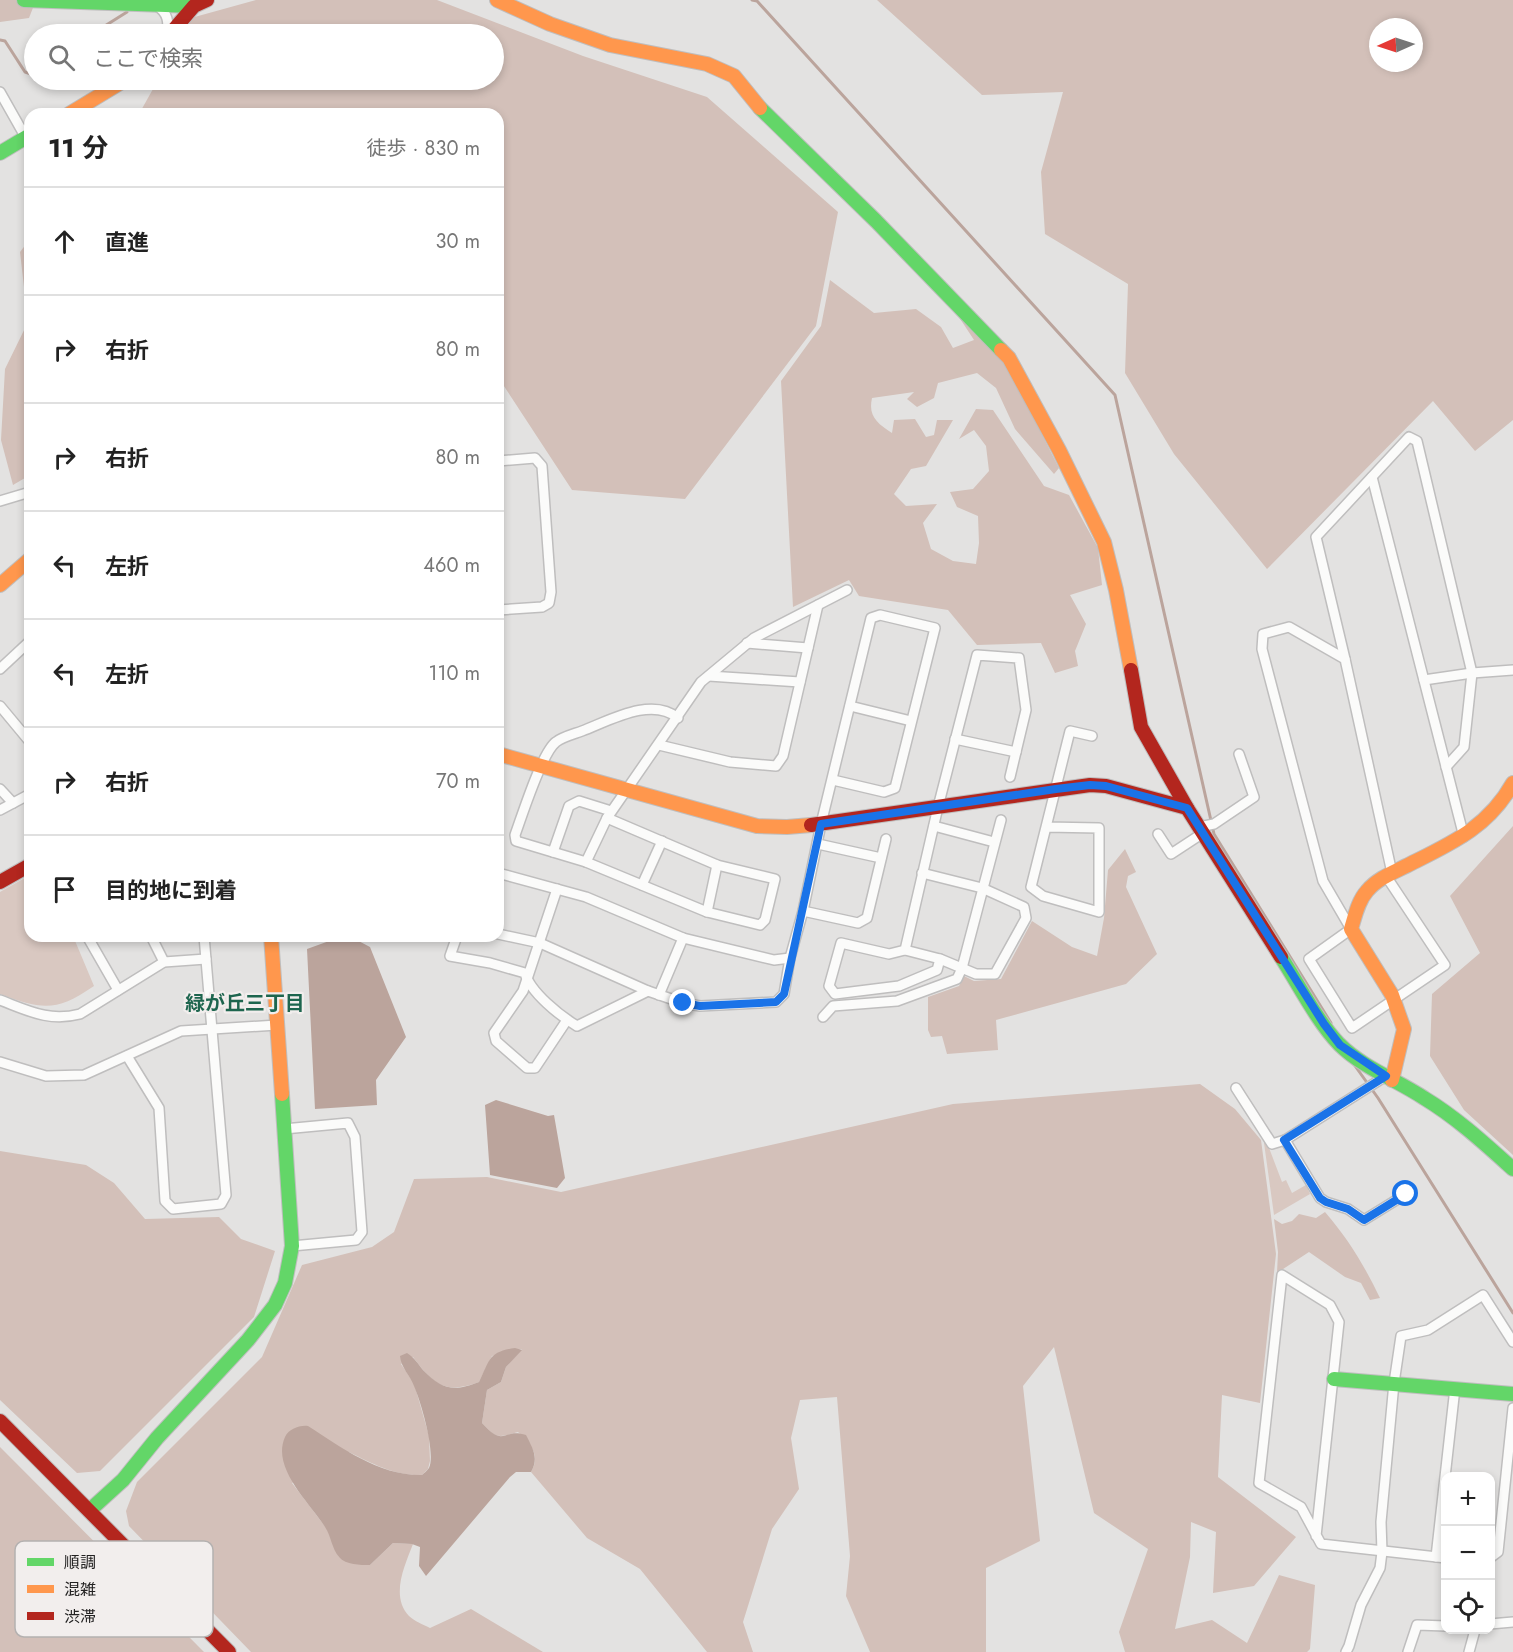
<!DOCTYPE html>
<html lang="ja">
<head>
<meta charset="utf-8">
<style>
  body { margin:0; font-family:Jost,"Noto Sans JP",sans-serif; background:#f2f2f2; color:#222 }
  .controls { position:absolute; right:18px; bottom:18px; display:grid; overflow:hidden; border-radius:12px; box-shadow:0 3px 9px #0003 }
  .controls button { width:54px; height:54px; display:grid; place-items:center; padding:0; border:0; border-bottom:2px solid #e0e0e0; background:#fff; color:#222; font:30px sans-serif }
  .compass { position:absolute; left:1369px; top:18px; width:54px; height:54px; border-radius:50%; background:#fff; box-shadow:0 3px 9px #0003; rotate:267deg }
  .stop { position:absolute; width:18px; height:18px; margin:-14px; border:4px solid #1a73e8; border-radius:50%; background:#fff }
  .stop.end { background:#1a73e8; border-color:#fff; box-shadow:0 2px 6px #0008 }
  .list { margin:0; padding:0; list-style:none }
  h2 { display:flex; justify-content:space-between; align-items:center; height:78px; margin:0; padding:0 24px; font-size:26px }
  h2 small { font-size:20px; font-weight:400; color:#767676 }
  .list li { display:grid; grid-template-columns:39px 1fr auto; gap:18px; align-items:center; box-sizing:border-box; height:108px; padding:0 24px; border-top:2px solid #e0e0e0 }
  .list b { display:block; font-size:22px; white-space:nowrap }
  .list em { font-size:20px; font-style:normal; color:#767676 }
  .icon { flex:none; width:33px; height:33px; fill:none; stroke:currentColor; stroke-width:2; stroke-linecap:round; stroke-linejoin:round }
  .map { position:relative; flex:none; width:1513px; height:1652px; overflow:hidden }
  .search { position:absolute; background:#fff; box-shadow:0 3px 9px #0003; left:24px; top:24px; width:480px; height:66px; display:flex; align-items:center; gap:15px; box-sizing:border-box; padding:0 21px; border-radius:33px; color:#767676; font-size:22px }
  .panel { position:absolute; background:#fff; box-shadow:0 3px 9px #0003; left:24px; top:108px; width:480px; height:834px; border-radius:18px }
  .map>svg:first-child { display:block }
  .green { fill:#d9c8c1 }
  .forest { fill:#d3c0b9; fill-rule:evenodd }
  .water { fill:#bba49c }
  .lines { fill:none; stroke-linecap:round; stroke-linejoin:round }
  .stream { stroke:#bba49c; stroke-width:3 }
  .street-casing { stroke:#bfbebe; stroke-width:12 }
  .fast-casing { stroke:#bfbebe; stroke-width:16 }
  .slow-casing { stroke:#bfbebe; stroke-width:16 }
  .jam-casing { stroke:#bfbebe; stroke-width:16 }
  .street { stroke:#fbfbfa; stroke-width:9 }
  .fast { stroke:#63d668; stroke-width:14 }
  .slow { stroke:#ff974d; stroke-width:14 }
  .jam { stroke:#b3261e; stroke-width:14 }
  .route { stroke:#1a73e8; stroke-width:8 }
  .labels { text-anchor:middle; stroke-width:4.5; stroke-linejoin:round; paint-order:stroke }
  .neighbourhood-label { font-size:20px; font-weight:bold; fill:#1d654e; stroke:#f2eeed }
  .key { fill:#f2eeed; stroke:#b4b1b0; stroke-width:1.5 }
  .key-label { font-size:16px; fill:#232222 }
</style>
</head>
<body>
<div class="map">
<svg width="1513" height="1652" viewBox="0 0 1513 1652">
  <rect width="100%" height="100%" fill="#e3e2e1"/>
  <g class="green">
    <path d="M30 875V936H73L94 986C56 1012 43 1010 0 994V892Z"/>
    <polygon points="1266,1140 1282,1182 1286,1180 1292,1193 1306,1185 1310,1194 1274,1215 1264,1143"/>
  </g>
  <g class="forest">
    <polygon points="0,0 36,0 29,18 0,22"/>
    <polygon points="256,0 437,0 583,56 707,97 838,212 816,326 685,499 572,490 498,377 498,114 139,114 158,80 494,80 494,34 182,34 191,18"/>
    <path d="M877 0H1513V420L1475 451 1433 401 1267 569 1174 454 1125 373 1128 284 1045 234 1041 172 1063 92 982 95ZM1378 27H1414V63H1378Z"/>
    <polygon points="30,239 30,475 13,485 1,440 5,369 28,322 20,252"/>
    <path d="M830 280 874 313 916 309 941 327 953 348 974 340 955 311 1005 362 1059 468 1054 474 1015 429 996 388 977 373 938 383 934 398 917 407 907 399 914 392 872 398C868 416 877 423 892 433L894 420 915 419 926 437 934 435 937 420H953L926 466 911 469 894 494 906 506 937 504 923 523 931 549 953 561 976 564 979 543 978 516 957 507 950 492 973 489 989 471 986 446 974 430 959 439 976 409 993 410 1044 486 1069 495 1098 548 1102 585 1070 595 1086 624 1075 651 1078 666 1055 673 1041 643 977 645 948 610 859 596 849 580 793 607 781 381 821 326Z"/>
    <polygon points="1513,826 1513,1155 1464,1110 1430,1056 1432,994 1480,953 1450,896"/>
    <polygon points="1125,849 1136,872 1128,876 1126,887 1157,954 1126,984 996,1020 998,1050 947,1054 942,1036 931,1037 928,1030 928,997 959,986 964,976 974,981 1001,979 1032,921 1072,947 1097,956 1104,918 1108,870"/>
    <path d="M1200 1084 1235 1109 1261 1140 1276 1254 1260 1403 1222 1395 1218 1477 1296 1537 1254 1586 1213 1593 1216 1532 1191 1522 1190 1557 1175 1629 1212 1620 1247 1643 1279 1575 1315 1585 1310 1649 1307 1652H1125L1119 1632 1148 1549 1094 1513 1054 1347 1023 1386 1040 1541 986 1568V1652H870L846 1596 850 1556 837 1397 800 1400 791 1438 799 1489 772 1529 743 1622 753 1652H707L640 1569 587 1538 531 1472C541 1454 531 1446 518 1432 498 1438 496 1439 482 1423L487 1390 501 1382 506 1367 522 1349 492 1356 479 1382C445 1395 433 1384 413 1357L401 1364 414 1383 429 1436 430 1461 428 1469 422 1475C395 1476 373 1464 349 1452L292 1483 327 1529 339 1557 370 1565 393 1543 413 1544C405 1565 390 1596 409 1616 414 1621 424 1625 430 1628L471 1609 543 1652H251L129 1526 126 1511 137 1482 262 1357 302 1265 372 1247 394 1232 414 1179 487 1177 561 1192 953 1104Z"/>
    <polygon points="0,1151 86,1165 114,1183 145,1219 219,1217 241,1239 275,1251 254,1317 100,1471 77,1473 0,1400"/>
    <path d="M1325 1212C1349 1240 1364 1265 1380 1298L1370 1300 1361 1283 1345 1277 1309 1252 1277 1273 1278 1252 1274 1219 1282 1224 1292 1221 1299 1214 1316 1218Z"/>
    <polygon points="0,1447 204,1652 0,1652"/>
  </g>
  <g class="water">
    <polygon points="343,936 349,936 370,947 406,1037 376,1080 377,1105 315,1109 307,949"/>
    <polygon points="496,1100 548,1116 554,1115 565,1178 557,1188 490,1175 485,1105"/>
    <path d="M515 1348 522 1350 506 1367 501 1382 487 1390 482 1423C505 1449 503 1427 526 1435 533 1449 539 1458 531 1472H516L510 1477 426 1576 419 1566 420 1547 412 1544 393 1543 370 1565C360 1565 346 1565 339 1557 332 1549 331 1536 325 1527 310 1503 271 1468 285 1437 289 1429 299 1425 308 1426 342 1448 380 1476 422 1475 424 1473 427 1471 429 1468 436 1453 421 1402 414 1386 410 1375 401 1368 400 1356L407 1353C415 1358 418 1364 423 1370 442 1390 454 1392 479 1382 490 1360 488 1352 515 1348Z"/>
  </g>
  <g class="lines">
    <g class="stream">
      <polyline points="752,0 757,1 1115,395 1214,834 1331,1023"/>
      <polyline points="92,34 127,12"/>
      <polyline points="0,40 5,41 25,72 31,74 34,71"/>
      <polyline points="1353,1063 1378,1098 1513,1313"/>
    </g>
    <defs>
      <g id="street">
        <path d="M157 6C168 13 169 22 167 34"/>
        <polyline points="0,92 26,138"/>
        <polyline points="498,461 535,458 542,466 551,592 549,603 542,607 498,610"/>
        <polyline points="1372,477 1464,837"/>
        <polyline points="0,501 30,492"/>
        <polyline points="747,643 808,648"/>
        <polyline points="1345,659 1316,537 1409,437 1417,441 1472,673 1464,747 1446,767"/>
        <polyline points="0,669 30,641"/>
        <polyline points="709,676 800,682"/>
        <polyline points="1424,680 1472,673 1513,670"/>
        <polyline points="0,706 30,742"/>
        <polyline points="850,706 911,721"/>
        <polyline points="955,739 1016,752"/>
        <polyline points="659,745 730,762 776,766 783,756 818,605"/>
        <polyline points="0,789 13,803"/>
        <polyline points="0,810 30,794"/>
        <path d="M607 818 717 865 775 879 765 920 760 925 707 912 586 862 516 841 515 835C522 816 542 752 556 742 562 737 574 734 582 731 609 721 651 696 678 718"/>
        <polyline points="934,826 994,842"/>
        <polyline points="1046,827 1099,828 1099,912 1043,896 1031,887 1070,731 1092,736"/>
        <polyline points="1199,827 1214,824 1254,797 1239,754"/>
        <polyline points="1158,834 1171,854 1203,833"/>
        <polyline points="818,844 881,858"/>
        <polyline points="553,852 569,806 579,801 611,811"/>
        <polyline points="586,862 607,818 701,682 754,638 847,590"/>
        <polyline points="498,873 586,897 683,938 774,960 790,958"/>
        <polyline points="1386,876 1445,965 1352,1028 1309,959 1351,929 1323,881 1262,649 1263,634 1289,627 1345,659 1392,873"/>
        <polyline points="642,885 662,841"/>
        <polyline points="557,889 523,991 494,1033 496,1041 527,1068 535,1068 567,1020"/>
        <polyline points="803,911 858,923 867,918 886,839"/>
        <polyline points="707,912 717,865"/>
        <polyline points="498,934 540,943 648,991"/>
        <polyline points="87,936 118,990"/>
        <polyline points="151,936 164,962"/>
        <path d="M457 936 450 956 490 963 525 973C530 992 560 1016 577 1026L648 991 683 1003 700 1006 776 1002 784 994 790 958 803 911 821 824 871 618 880 615 935 628 895 788 884 792 833 780"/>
        <polyline points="905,950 940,959 976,974 995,974 1026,918 1024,907 982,888 922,873"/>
        <polyline points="940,959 937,970 899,986 835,994 829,986 841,943 889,954 905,950 938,807 977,655 1019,658 1026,710 1010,777"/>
        <polyline points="659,995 683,938"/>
        <path d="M0 1000C29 1011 49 1022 80 1014L164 962 206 959"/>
        <polyline points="823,1017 833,1006 897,1001 957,979 962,968 1001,820"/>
        <polyline points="127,1056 159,1108 165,1201 173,1209 221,1204 226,1195 204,936"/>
        <polyline points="0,1062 46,1076 84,1075 181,1031 277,1025"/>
        <polyline points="1236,1088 1272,1144 1285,1140 1320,1198 1326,1202 1348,1209 1364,1220 1406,1194"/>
        <polyline points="284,1129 348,1123 355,1137 362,1232 356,1240 292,1246"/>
        <polyline points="1285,1140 1386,1076"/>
        <polyline points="1316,1536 1339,1322 1330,1305 1282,1275 1259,1483 1301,1507 1321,1544 1446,1558"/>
        <polyline points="1436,1557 1455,1388"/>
        <polyline points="1490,1558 1498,1552 1513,1408"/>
        <polyline points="1490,1624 1513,1622"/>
        <polyline points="1346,1652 1349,1646 1361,1605 1380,1568 1382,1552 1381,1522 1394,1383 1401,1336 1428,1330 1483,1295 1513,1342"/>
        <polyline points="1408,1652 1417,1625 1446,1626"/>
        <polyline points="1469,1652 1475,1630"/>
      </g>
      <g id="fast">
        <polyline points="24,0 194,6"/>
        <polyline points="760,108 876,221 1001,350"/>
        <polyline points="0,153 30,135"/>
        <path d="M1281 957C1299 985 1317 1021 1339 1044 1363 1068 1397 1080 1424 1098 1457 1118 1484 1143 1513 1169"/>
        <polyline points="1334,1379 1513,1394"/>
        <polyline points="90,1510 123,1480 157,1438 248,1340 275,1305 285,1283 292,1246 282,1094"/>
      </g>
      <g id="slow">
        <polyline points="497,0 550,24 610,45 707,64 734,76 760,108"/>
        <polyline points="69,114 125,80"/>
        <polyline points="1001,350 1009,358 1059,450 1104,542 1116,590 1131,670"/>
        <polyline points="0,585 30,559"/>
        <polyline points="498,754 757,826 787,827 811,825"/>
        <polyline points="271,936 282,1094"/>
        <path d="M1392 1080 1404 1029 1392 995 1351 929C1355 916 1358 901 1367 891 1377 879 1392 873 1406 866 1450 844 1488 828 1513 783"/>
      </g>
      <g id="jam">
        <polyline points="170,34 194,6 207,0"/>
        <polyline points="1131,670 1141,727 1187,808 1281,957"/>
        <polyline points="811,825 1090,785 1106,786 1187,808"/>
        <polyline points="0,882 30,865"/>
        <polyline points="0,1421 229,1652"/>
      </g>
    </defs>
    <use href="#street" class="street-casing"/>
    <use href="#fast" class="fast-casing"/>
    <use href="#slow" class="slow-casing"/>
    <use href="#jam" class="jam-casing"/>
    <use href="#street" class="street"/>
    <use href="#fast" class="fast"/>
    <use href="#slow" class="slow"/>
    <use href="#jam" class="jam"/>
  </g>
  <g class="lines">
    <polyline class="route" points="683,1003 700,1006 776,1002 784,994 821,824 1056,789 1090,785 1106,786 1187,808 1324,1024 1340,1045 1386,1076 1284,1140 1320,1198 1326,1202 1348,1209 1364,1220 1406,1194"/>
  </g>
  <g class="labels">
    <g class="neighbourhood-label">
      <text x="245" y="1010">緑が丘三丁目</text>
    </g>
  </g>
  <rect x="15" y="1541" width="198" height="96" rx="9" class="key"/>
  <rect x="27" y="1558" width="27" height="8" fill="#63d668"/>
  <rect x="27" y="1585" width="27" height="8" fill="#ff974d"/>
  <rect x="27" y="1612" width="27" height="8" fill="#b3261e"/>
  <g class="key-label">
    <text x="64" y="1568">順調</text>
    <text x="64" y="1595">混雑</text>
    <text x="64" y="1622">渋滞</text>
  </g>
</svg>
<div class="controls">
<button>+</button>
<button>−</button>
<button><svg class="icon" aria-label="locate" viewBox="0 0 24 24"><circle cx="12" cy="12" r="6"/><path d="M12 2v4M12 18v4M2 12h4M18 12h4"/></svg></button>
</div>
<svg class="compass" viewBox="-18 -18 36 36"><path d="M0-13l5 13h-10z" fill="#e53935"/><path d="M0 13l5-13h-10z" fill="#767676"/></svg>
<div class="stop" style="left:1406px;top:1194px"></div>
<div class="stop end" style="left:683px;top:1003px"></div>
<div class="search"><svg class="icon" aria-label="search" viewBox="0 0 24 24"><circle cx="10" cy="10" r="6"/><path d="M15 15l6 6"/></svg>ここで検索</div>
<section class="panel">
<h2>11 分<small>徒歩 · 830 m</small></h2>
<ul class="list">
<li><svg class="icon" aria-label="ahead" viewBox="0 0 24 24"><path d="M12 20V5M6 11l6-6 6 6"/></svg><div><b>直進</b></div><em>30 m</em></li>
<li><svg class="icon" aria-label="right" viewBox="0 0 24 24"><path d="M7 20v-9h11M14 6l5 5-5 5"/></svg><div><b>右折</b></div><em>80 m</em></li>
<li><svg class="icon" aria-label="right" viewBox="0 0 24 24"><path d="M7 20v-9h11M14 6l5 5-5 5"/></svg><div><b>右折</b></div><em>80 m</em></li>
<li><svg class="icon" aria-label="left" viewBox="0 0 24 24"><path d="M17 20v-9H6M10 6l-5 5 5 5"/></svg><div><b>左折</b></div><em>460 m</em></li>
<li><svg class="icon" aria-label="left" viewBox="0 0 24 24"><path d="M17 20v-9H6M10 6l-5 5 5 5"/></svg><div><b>左折</b></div><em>110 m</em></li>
<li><svg class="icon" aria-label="right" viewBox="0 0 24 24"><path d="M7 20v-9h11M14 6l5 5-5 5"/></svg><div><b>右折</b></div><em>70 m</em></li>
<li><svg class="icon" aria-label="arrive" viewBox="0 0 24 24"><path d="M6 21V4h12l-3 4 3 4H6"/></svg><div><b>目的地に到着</b></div></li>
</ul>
</section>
</div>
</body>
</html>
